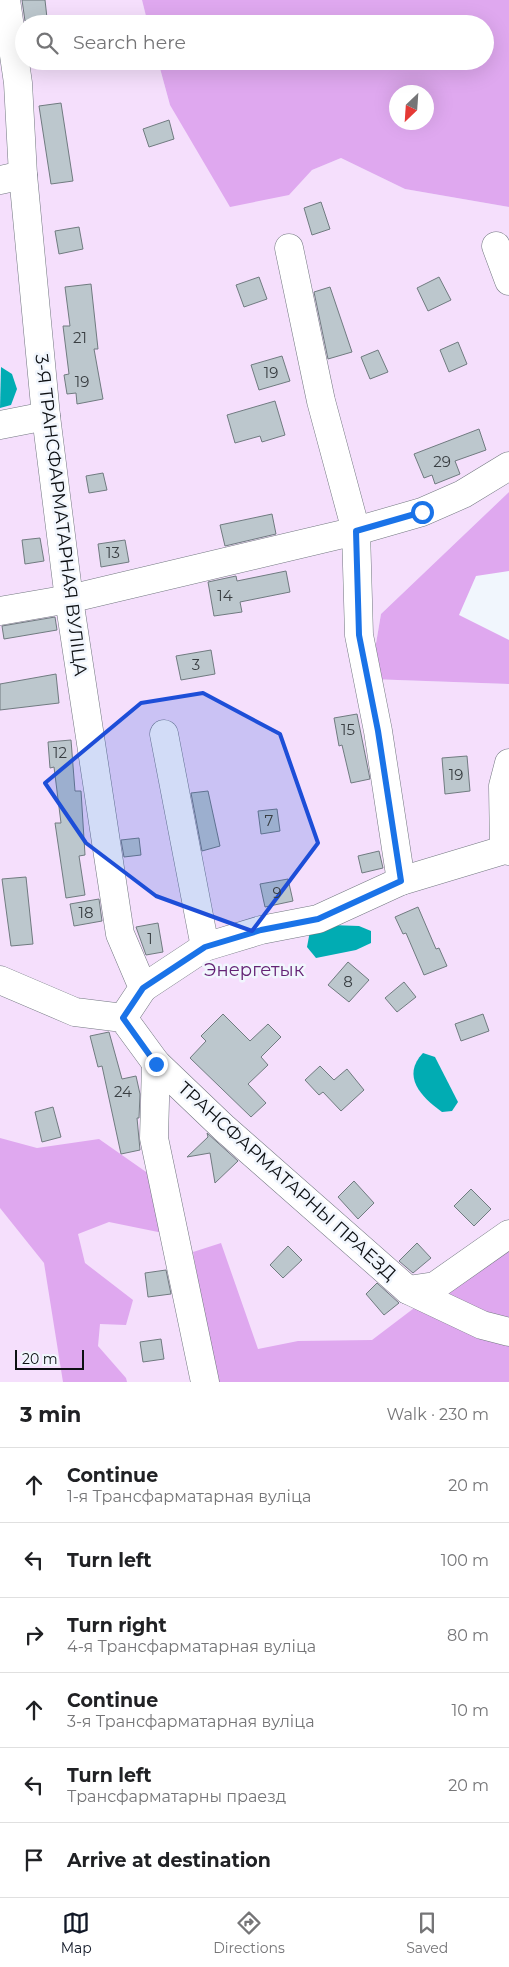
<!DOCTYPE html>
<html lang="en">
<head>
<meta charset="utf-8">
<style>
  body { margin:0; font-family:Montserrat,sans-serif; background:#f2f2f2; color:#202124 }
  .compass { position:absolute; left:389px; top:85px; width:45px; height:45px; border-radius:50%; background:#fff; box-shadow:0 5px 20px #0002; rotate:205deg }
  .scale { position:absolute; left:15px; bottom:12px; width:69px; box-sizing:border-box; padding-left:5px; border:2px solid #0d1013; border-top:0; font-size:14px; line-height:18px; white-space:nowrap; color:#0d1013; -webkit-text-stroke:4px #f1f6fd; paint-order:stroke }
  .stop { position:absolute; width:15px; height:15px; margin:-11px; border:4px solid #1a73e8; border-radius:50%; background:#fff }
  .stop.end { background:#1a73e8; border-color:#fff; box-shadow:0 1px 5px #0008 }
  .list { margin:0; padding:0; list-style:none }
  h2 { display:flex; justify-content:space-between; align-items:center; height:65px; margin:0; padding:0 20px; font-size:21px }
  h2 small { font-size:16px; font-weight:400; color:#757577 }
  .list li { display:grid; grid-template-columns:32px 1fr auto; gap:15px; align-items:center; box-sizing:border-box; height:75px; padding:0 20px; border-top:1px solid #e0e0e0 }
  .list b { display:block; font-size:19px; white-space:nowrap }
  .list p { margin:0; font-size:16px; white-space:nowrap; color:#757577 }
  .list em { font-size:16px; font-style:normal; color:#757577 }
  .icon { flex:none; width:28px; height:28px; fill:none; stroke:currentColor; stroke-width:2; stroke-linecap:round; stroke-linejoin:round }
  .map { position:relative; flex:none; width:509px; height:1382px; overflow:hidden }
  .search { position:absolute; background:#fff; box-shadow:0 5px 20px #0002; left:15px; right:15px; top:15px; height:55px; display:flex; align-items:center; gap:12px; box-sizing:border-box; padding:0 18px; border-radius:28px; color:#757577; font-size:19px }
  .sheet { height:515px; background:#fff }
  nav { display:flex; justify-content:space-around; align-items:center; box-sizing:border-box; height:70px; border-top:1px solid #e0e0e0; background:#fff; font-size:14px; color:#757577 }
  nav a { display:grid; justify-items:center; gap:2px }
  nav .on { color:#111827 }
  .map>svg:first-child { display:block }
  .green { fill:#f5dffc }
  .forest { fill:#dfa8ef; fill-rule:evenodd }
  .water { fill:#01acb3 }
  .building { fill:#bcc7cd; stroke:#707b80 }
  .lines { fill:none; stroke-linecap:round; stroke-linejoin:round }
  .minor-casing { stroke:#727880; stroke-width:29 }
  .minor { stroke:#fff; stroke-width:28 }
  .route { stroke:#1a73e8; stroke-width:6 }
  .marked { fill:#1d4ed8; fill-opacity:0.2; stroke:#1d4ed8; stroke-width:4; stroke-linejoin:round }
  .labels { text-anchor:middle; stroke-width:5; stroke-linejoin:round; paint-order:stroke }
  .number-label { font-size:15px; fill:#393e42 }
  .street-label { font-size:18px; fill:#0d1013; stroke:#f1f6fd }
  .park-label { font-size:18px; fill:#632174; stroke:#f1f6fd }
</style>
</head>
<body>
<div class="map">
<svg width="509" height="1382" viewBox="0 0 509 1382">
  <rect width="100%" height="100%" fill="#f1f6fd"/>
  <polygon class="green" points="0,0 142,0 148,24 24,24 24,61 158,61 170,105 288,195 312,170 341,158 405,189 509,207 509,492 381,614 370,679 509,684 509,1256 336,1382 0,1382"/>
  <g class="forest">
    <path d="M142 0H509V207L405 189 341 158 312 170 289 195 230 207 170 105 158 61H485V24H148ZM426 92V122H396V92Z"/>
    <polygon points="509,492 509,571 476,576 459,615 509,640 509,684 370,679 381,614"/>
    <polygon points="0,1138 37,1148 99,1139 149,1174 163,1233 109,1222 78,1234 85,1263 133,1300 126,1325 100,1324 98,1346 126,1378 127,1382 63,1382 44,1263 0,1208"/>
    <polygon points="221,1243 258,1349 298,1341 372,1340 430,1296 509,1245 509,1382 215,1382 193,1252"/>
  </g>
  <g class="water">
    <polygon points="1,367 12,374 17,389 11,405 0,408"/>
    <polygon points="331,925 359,926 371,931 371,943 356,950 316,958 307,947 310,931"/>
    <path d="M423 1053 435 1057 458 1102 452 1111 442 1112C421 1097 401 1076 423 1053Z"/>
  </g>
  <g class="building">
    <polygon points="22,0 45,0 47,18 25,21"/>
    <polygon points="61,103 73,181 51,184 39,106"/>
    <polygon points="169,120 174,139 149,147 143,129"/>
    <polygon points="321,202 330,229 312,235 304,208"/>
    <polygon points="79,227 83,249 59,254 55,231"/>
    <polygon points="259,277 267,299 244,307 236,285"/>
    <polygon points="439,277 451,300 428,311 417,288"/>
    <polygon points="91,284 98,349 94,349 103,399 77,404 76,393 67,394 64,375 69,374 63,326 70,326 65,287"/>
    <polygon points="330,287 352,352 328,359 314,292"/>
    <polygon points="458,342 467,364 449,372 440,350"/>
    <polygon points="378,350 388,372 370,379 361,357"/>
    <polygon points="282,356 290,381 259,390 251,365"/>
    <polygon points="275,401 285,435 262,442 260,436 235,443 227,415"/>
    <polygon points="479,429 486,450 455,461 460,474 435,484 432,475 424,478 414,454"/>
    <polygon points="103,473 107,490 89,493 86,476"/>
    <polygon points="272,514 276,534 225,546 220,525"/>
    <polygon points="40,538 44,561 25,564 22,540"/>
    <polygon points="125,540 129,562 101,567 98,544"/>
    <polygon points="286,571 290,592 240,602 242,612 214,616 208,582 236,576 237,581"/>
    <polygon points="55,617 57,630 4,639 2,626"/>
    <polygon points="211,650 215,674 181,680 176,656"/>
    <polygon points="56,674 59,703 0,710 0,684"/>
    <polygon points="357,714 370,779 351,783 342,745 339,746 334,718"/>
    <polygon points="71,740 75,791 81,791 85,855 79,856 85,895 66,898 55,823 61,823 54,767 50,768 48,742"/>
    <polygon points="467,756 470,791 445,794 442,758"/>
    <polygon points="208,791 220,846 202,851 191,793"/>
    <polygon points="277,809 280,831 261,834 258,811"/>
    <polygon points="139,838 141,855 124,857 121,840"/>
    <polygon points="379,851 383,868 362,873 358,856"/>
    <polygon points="26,877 33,944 11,946 2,879"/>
    <polygon points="288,879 293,901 265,907 260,884"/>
    <polygon points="99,899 102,921 74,926 70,904"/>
    <polygon points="418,907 436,949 439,948 447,966 424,975 406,933 403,934 395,917"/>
    <polygon points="158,923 163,952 146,955 136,927"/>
    <polygon points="348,962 369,980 349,1002 328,985"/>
    <polygon points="404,982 416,997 397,1012 385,998"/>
    <polygon points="223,1014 250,1041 268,1024 281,1037 261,1057 268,1065 248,1084 266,1103 251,1117 190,1058 206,1041 201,1036"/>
    <polygon points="483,1014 489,1031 461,1041 455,1024"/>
    <polygon points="109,1032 122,1079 136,1076 140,1094 139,1118 137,1118 140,1150 121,1154 102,1066 98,1067 90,1036"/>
    <polygon points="320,1066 334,1080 347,1069 364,1090 341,1111 323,1092 319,1095 305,1080"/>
    <polygon points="53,1107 61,1137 42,1142 35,1112"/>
    <polygon points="207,1133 238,1161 215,1183 210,1153 187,1157 208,1137"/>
    <polygon points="354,1181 374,1203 358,1219 338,1197"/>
    <polygon points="471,1189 491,1209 474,1226 454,1206"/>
    <polygon points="417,1243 431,1258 413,1273 399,1261"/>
    <polygon points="288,1246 302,1260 283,1278 270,1265"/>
    <polygon points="166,1270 171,1294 148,1297 145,1273"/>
    <polygon points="377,1283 399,1303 384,1315 366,1294"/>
    <polygon points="161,1339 164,1359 143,1362 140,1342"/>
  </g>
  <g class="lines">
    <defs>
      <g id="minor">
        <polyline points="6,0 18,83 23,175 46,416 69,599 120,934 143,988 123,1018"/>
        <polyline points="0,180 23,175"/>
        <polyline points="496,246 509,281"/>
        <polyline points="289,248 321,401 356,531 359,635 378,731 401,881"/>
        <polyline points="0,425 46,416"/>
        <polyline points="0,611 69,599 356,531 422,512 463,494 509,466"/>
        <polyline points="164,734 205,947"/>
        <polyline points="504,850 503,786 509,763"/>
        <polyline points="0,980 75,1012 123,1018 156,1063 224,1128 408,1290 482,1325 509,1332"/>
        <polyline points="143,988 205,947 261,930 318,919 401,881 504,850 509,851"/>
        <polyline points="156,1063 154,1138 205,1382"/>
        <polyline points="408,1290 435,1286 509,1234"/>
      </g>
    </defs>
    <use href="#minor" class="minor-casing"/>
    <use href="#minor" class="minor"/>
  </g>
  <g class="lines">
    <polyline class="route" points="156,1064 123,1018 143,988 205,947 261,930 318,919 401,881 378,731 359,635 356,531 422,512"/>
  </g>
  <path class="marked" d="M203 693 280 734 318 843 252 931 156 896 86 843 45 783 141 703Z"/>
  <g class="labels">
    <g class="number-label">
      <text x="80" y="343">21</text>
      <text x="271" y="378">19</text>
      <text x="82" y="387">19</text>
      <text x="442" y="467">29</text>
      <text x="113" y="558">13</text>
      <text x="225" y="601">14</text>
      <text x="196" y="670">3</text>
      <text x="348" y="735">15</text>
      <text x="60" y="758">12</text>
      <text x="456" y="780">19</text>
      <text x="269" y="826">7</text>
      <text x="277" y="898">9</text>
      <text x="86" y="918">18</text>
      <text x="150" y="944">1</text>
      <text x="348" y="987">8</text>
      <text x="123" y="1097">24</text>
    </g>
    <g class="street-label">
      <text transform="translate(61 515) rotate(83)" y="6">3-Я ТРАНСФАРМАТАРНАЯ ВУЛІЦА</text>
      <text transform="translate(287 1181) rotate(42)" y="6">ТРАНСФАРМАТАРНЫ ПРАЕЗД</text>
    </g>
    <g class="park-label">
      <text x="254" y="976">Энергетык</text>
    </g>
  </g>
</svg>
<svg class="compass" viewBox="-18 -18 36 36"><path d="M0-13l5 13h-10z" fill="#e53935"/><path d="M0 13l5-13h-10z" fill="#757577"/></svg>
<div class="scale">20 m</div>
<div class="stop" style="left:422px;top:512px"></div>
<div class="stop end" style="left:156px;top:1064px"></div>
<div class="search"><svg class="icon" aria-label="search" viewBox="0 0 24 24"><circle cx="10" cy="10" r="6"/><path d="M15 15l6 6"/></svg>Search here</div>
</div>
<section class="sheet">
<h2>3 min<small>Walk · 230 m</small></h2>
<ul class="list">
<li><svg class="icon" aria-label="ahead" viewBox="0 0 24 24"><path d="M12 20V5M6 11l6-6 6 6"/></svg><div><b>Continue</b><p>1-я Трансфарматарная вуліца</p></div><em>20 m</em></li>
<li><svg class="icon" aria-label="left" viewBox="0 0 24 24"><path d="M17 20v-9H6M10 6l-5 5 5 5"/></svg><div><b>Turn left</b></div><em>100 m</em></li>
<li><svg class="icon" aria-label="right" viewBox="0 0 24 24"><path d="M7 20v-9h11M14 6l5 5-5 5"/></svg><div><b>Turn right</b><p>4-я Трансфарматарная вуліца</p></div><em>80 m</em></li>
<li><svg class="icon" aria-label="ahead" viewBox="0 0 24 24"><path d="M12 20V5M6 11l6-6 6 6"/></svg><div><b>Continue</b><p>3-я Трансфарматарная вуліца</p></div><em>10 m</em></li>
<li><svg class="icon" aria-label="left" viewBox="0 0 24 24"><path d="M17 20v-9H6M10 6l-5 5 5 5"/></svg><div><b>Turn left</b><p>Трансфарматарны праезд</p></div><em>20 m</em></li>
<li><svg class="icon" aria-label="arrive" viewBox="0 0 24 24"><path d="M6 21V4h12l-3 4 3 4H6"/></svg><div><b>Arrive at destination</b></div></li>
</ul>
</section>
<nav>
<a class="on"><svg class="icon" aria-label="map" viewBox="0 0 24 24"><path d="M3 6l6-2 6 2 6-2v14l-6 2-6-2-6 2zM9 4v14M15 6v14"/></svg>Map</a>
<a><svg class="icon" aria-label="directions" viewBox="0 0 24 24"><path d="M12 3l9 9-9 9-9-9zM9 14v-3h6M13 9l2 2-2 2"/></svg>Directions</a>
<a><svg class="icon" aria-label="saved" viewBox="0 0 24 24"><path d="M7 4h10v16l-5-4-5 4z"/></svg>Saved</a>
</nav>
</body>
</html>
